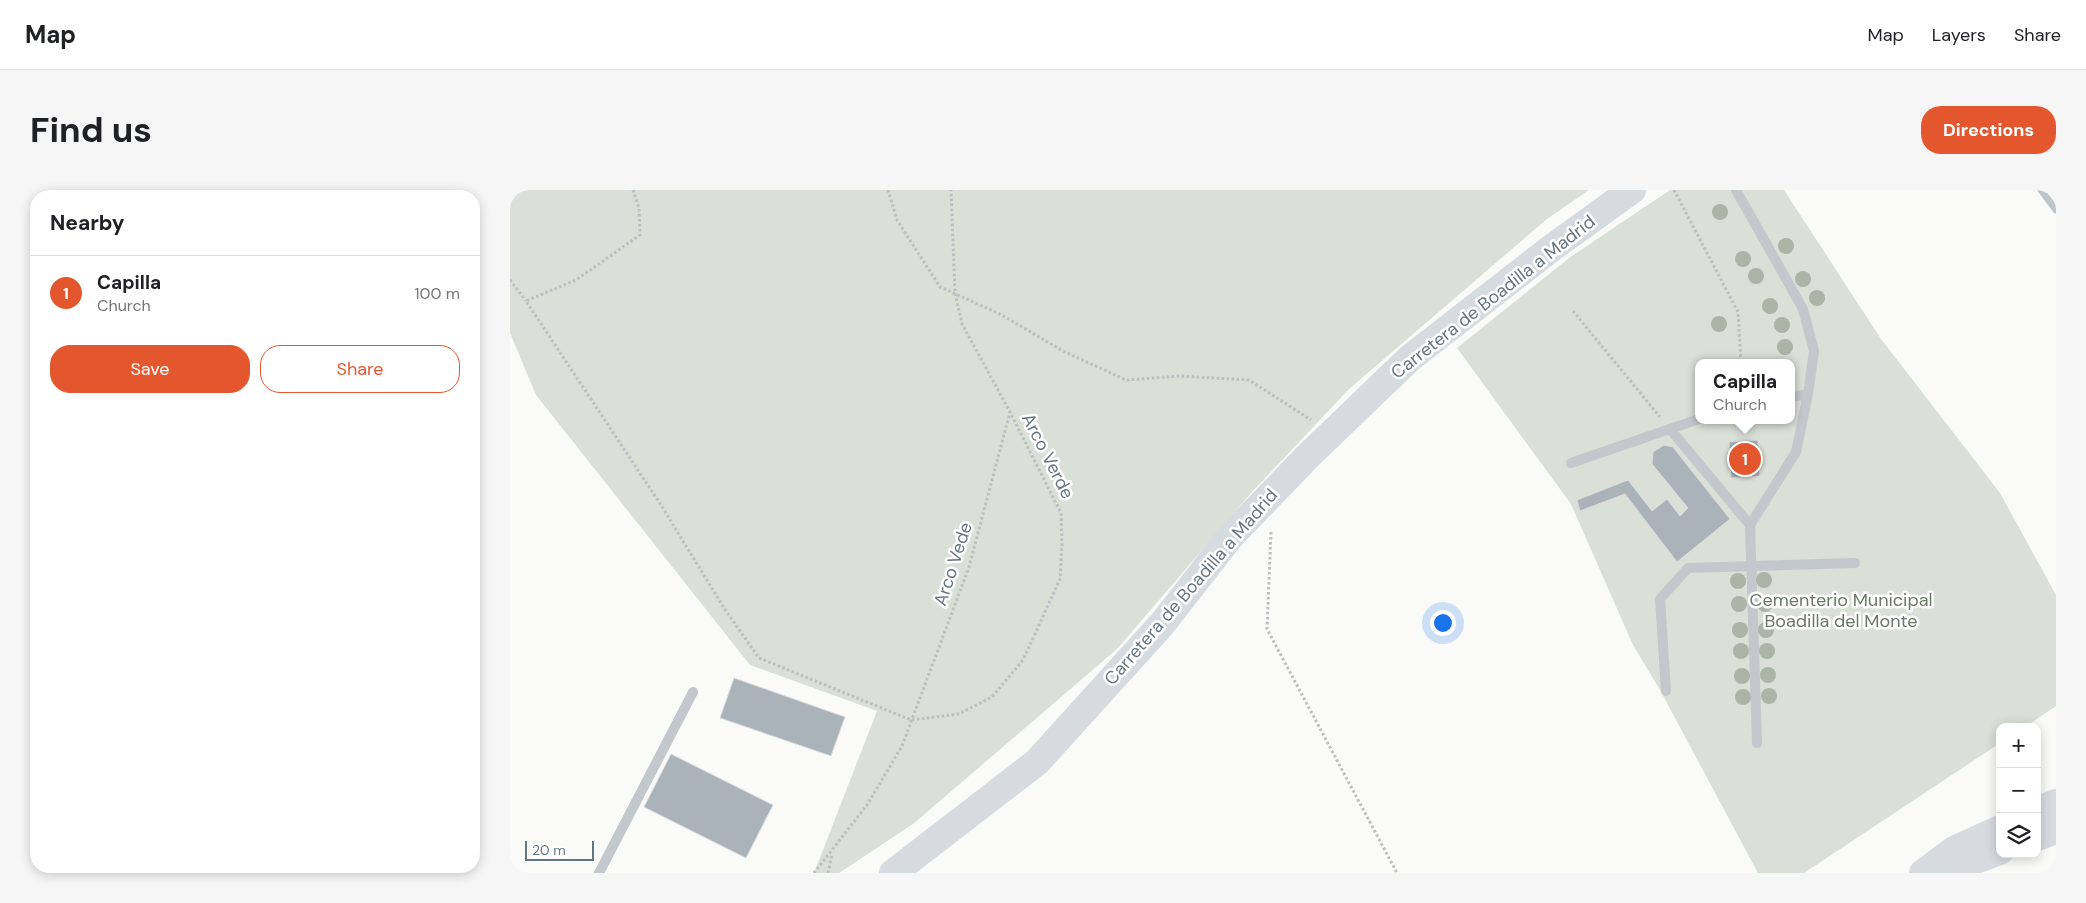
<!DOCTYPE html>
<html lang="en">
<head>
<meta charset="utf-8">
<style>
  body { margin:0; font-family:"DM Sans",sans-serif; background:#f6f6f6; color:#202124 }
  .controls { position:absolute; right:15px; bottom:15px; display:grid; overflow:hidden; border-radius:10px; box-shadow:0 2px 12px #0003 }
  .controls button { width:45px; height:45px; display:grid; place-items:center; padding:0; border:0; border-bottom:1px solid #e0e0e0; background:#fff; color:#202124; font:25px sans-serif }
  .scale { position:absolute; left:15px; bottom:12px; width:69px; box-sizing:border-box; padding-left:5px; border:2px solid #657683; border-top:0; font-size:14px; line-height:18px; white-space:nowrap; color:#657683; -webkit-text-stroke:4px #fff; paint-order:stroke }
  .you { position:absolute; left:932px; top:432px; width:18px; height:18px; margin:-12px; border:4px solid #fff; border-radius:50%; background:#1a73e8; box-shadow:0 0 0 8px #1a73e833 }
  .badge { display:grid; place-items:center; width:32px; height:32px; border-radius:50%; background:#e4572e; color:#fff; font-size:16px; font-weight:700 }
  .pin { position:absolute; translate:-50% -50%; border:2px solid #fff; box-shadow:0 1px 5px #0006 }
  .popup { position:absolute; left:1185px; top:169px; width:100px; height:65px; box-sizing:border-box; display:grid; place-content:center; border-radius:10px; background:#fff; filter:drop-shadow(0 1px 4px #0005); font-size:16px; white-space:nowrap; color:#757577 }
  .popup b { font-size:19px; color:#202124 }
  .popup::after { content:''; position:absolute; left:50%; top:100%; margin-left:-10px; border:10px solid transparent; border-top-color:#fff }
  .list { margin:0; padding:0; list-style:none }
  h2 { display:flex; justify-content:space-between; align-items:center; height:65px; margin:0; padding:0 20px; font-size:21px }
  h2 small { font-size:16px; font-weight:400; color:#757577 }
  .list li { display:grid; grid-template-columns:32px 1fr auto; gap:15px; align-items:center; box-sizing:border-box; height:75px; padding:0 20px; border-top:1px solid #e0e0e0 }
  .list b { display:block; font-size:19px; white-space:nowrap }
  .list p { margin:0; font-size:16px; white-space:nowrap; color:#757577 }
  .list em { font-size:16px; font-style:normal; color:#757577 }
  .actions { display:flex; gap:10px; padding:15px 20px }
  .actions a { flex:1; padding:11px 0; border:1px solid #e4572e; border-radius:20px; text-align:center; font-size:18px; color:#e4572e }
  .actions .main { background:#e4572e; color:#fff }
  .icon { flex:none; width:28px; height:28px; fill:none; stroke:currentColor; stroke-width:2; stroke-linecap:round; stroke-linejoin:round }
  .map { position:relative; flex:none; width:1546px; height:683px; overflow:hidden; border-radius:20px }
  header { display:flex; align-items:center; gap:30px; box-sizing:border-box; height:70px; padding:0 25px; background:#fff; border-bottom:1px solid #e0e0e0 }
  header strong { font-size:24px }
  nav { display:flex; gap:28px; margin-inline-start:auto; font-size:18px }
  .intro { display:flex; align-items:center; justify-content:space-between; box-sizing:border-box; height:120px; padding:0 30px }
  h1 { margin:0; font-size:35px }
  .button { padding:12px 22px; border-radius:20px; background:#e4572e; color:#fff; font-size:18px; font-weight:700 }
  main { display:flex; gap:30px; padding:0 30px }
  aside { flex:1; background:#fff; border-radius:20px; box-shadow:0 2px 12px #0003 }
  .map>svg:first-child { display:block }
  .green { fill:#dadfd7; fill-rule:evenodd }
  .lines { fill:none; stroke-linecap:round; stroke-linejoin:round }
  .stream { stroke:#bbc7cb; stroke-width:7 }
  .building { fill:#aab3b9; stroke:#dcdcda }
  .path { stroke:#bbbfc2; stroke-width:3; stroke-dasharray:2.5 2.5; stroke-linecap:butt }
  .lane { stroke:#c3c8cc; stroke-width:10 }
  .secondary { stroke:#d6dbdf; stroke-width:28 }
  .highway { stroke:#d6dbdf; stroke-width:28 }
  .tree { fill:#aab4a7 }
  .labels { text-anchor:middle; stroke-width:5; stroke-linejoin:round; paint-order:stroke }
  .street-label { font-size:18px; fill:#657683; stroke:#fff }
  .park-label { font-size:18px; fill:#687a64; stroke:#fff }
</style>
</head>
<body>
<header>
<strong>Map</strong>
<nav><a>Map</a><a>Layers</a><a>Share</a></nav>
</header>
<div class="intro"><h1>Find us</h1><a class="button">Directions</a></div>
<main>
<aside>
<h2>Nearby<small></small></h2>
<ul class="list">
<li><span class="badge">1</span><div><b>Capilla</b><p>Church</p></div><em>100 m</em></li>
</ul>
<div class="actions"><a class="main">Save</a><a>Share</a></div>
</aside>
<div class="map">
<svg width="1546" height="683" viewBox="0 0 1546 683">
  <rect width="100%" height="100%" fill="#fafaf8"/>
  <g class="green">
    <polygon points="0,0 1079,0 1037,29 839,199 742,302 607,459 403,634 329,683 304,683 367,521 240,475 26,205 0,143"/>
    <path d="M1160 0H1274L1371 149 1490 303 1546 405V516L1515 537H1490V553L1294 683H1248L1150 500 1123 455 1061 314 947 158 1059 68ZM1189 173H1281V230H1189Z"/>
  </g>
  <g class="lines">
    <polyline class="stream" points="1531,0 1546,20"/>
  </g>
  <g class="building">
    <polygon points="1248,250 1250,286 1221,288 1219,252"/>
    <polygon points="1154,255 1163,257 1166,261 1220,329 1167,372 1115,304 1070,321 1067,310 1118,290 1142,321 1157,309 1170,326 1178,318 1142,274 1143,262"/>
    <polygon points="224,488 335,527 321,566 210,528"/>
    <polygon points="161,564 263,615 236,668 134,617"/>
  </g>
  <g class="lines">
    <g class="path">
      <polyline points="123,0 129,18 130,45 66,90 16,111 151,315 214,418 249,468 401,530 449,524 482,507 513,470 550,389 552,354 551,323 500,222 452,134 445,103 441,0"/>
      <polyline points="378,0 387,30 430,97 490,124 553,161 616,190 670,186 739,190 801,230"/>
      <polyline points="1164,0 1228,122 1231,173"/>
      <polyline points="0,90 16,111"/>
      <polyline points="1063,121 1150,227"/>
      <polyline points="761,342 757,439 887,683"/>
      <polyline points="304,683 357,615 392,556 459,377 500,222"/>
      <polyline points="318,683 322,664"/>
    </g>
    <g class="lane">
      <polyline points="1226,0 1293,119 1304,161 1298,204 1281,207"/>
      <polyline points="1160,239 1240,335"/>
      <polyline points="1061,273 1189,229"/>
      <polyline points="1156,501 1150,409 1178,378 1345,373"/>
      <polyline points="1247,553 1240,335 1286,262 1298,204"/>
      <polyline points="89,683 183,502"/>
    </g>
    <polyline class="secondary" points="383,683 527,572 652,434 720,347 797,267 900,168 1043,57 1122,0"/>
    <g class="highway">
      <polyline points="1527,621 1546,613"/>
      <polyline points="1527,647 1546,640"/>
      <polyline points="1444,678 1490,661"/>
      <polyline points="1413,683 1444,660 1490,639"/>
    </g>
  </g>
  <g class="tree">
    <circle cx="1210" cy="22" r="8"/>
    <circle cx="1276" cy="56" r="8"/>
    <circle cx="1233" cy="69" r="8"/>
    <circle cx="1246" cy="86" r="8"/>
    <circle cx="1293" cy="89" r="8"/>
    <circle cx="1307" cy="108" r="8"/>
    <circle cx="1260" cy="116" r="8"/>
    <circle cx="1209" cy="134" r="8"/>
    <circle cx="1272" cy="135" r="8"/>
    <circle cx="1275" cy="157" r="8"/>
    <circle cx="1254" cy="390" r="8"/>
    <circle cx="1228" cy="391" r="8"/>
    <circle cx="1229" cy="414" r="8"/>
    <circle cx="1255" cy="414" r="8"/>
    <circle cx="1230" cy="440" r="8"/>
    <circle cx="1256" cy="440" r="8"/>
    <circle cx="1231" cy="461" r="8"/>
    <circle cx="1257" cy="461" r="8"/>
    <circle cx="1258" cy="485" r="8"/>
    <circle cx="1232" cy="486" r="8"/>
    <circle cx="1259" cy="506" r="8"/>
    <circle cx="1233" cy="507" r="8"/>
  </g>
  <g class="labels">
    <g class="street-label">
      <text transform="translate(983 107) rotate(-38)" y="6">Carretera de Boadilla a Madrid</text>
      <text transform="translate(538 266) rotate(63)" y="6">Arco Verde</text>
      <text transform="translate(443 374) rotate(-72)" y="6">Arco Vede</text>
      <text transform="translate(681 397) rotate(-49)" y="6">Carretera de Boadilla a Madrid</text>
    </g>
    <g class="park-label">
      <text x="1331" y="416">Cementerio Municipal<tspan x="1331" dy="21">Boadilla del Monte</tspan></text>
    </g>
  </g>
</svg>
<div class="controls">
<button>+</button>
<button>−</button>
<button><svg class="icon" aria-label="layers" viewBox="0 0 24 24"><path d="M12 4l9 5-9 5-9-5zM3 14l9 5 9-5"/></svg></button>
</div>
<div class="scale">20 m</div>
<div class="you"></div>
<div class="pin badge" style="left:1235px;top:269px">1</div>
<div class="popup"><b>Capilla</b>Church</div>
</div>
</main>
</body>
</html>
